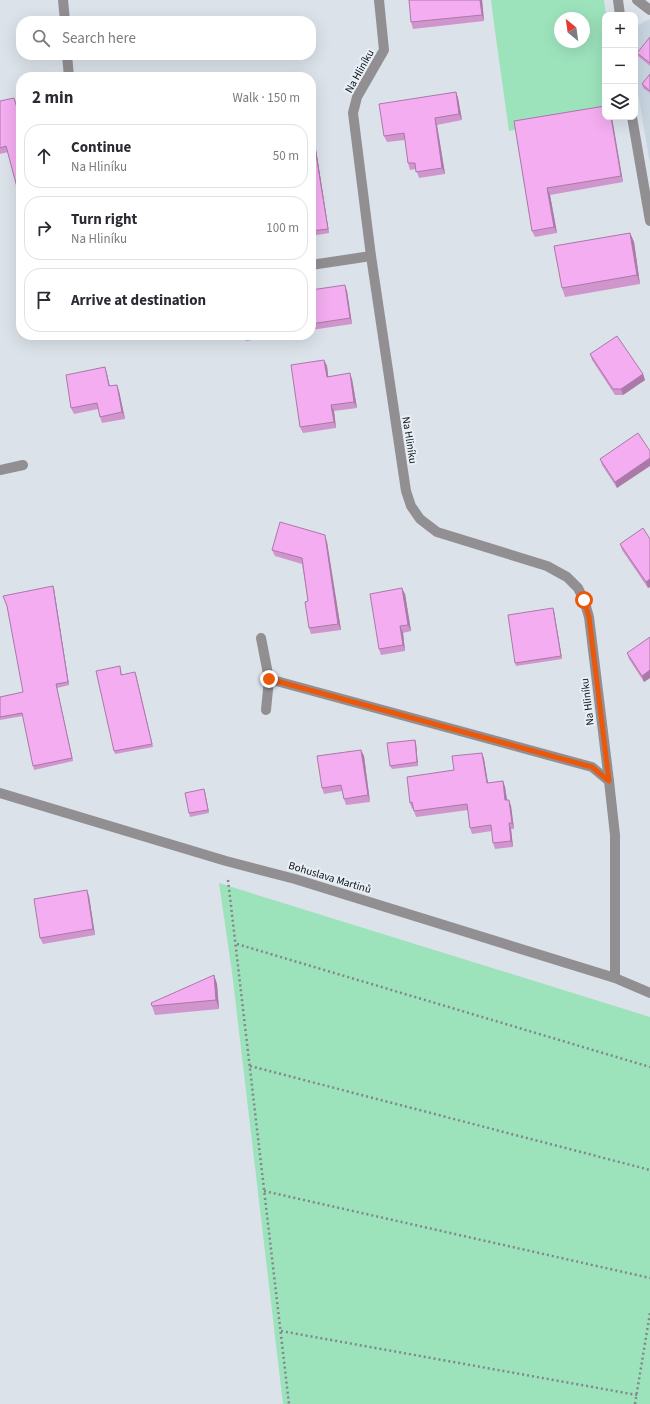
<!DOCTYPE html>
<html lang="en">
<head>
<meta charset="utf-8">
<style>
  body { margin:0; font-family:"Source Sans 3",sans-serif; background:#f7f7f7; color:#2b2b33 }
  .controls { position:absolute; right:12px; top:12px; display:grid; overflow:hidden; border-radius:8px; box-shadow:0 4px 16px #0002 }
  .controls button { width:36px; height:36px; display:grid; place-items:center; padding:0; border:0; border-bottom:1px solid #e1e1e2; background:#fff; color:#2b2b33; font:20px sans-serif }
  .compass { position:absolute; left:554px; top:12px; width:36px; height:36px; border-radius:50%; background:#fff; box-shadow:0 4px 16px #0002; rotate:331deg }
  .stop { position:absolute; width:12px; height:12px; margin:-9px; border:3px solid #ea580c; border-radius:50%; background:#fff }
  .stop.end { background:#ea580c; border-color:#fff; box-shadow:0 1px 4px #0008 }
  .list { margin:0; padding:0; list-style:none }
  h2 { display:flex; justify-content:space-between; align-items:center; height:52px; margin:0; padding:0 16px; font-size:17px }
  h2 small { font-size:13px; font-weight:400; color:#7c7c81 }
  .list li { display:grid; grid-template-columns:26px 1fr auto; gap:12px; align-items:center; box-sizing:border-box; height:64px; margin:0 8px 8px; padding:0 8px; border:1px solid #e1e1e2; border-radius:16px }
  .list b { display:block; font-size:15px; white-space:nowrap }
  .list p { margin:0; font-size:13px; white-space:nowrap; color:#7c7c81 }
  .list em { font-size:13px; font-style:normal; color:#7c7c81 }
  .icon { flex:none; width:22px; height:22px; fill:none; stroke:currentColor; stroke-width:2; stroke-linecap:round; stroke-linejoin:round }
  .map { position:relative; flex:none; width:650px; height:1404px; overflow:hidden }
  .search { position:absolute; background:#fff; box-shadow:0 4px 16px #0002; left:16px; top:16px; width:300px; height:44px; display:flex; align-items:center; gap:10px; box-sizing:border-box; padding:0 14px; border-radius:16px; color:#7c7c81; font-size:15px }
  .panel { position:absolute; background:#fff; box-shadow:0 4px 16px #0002; left:16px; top:72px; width:300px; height:268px; border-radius:16px }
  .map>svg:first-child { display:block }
  .built { fill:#c8d5e1 }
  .green { fill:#9ce3bc; fill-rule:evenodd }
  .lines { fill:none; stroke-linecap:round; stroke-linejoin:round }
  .path { stroke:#81868b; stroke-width:2.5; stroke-dasharray:2 3; stroke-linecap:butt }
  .service { stroke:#928f93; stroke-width:10 }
  .minor { stroke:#928f93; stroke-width:10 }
  .wall { fill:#d195ce }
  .shaded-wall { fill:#aa79a8 }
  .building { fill:#f3adf0; stroke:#aa79a8 }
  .route { stroke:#ea580c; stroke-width:5 }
  .labels { text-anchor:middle; stroke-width:4; stroke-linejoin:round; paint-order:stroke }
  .street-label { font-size:11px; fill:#0f1214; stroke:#e8eff6 }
</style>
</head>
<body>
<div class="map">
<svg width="650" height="1404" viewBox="0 0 650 1404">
  <rect width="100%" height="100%" fill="#dbe2e9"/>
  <polygon class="built" points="649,19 650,20 650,164 635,75 635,27"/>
  <g class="green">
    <path d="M491 0H604L606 15 605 114 509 131 495 31ZM560 18H584V42H560Z"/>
    <polygon points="219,883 650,1017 650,1404 283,1404 232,972"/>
  </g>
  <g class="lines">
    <g class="path">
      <polyline points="228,880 289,1404"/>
      <polyline points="237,944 650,1067"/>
      <polyline points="250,1066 650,1170"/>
      <polyline points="264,1191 650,1278"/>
      <polyline points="281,1331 637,1395"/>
      <polyline points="635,1404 650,1313"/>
    </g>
    <g class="service">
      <polyline points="63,0 65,21"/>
      <polyline points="618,0 620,15"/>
      <polyline points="637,0 650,10"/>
      <polyline points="67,55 69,77"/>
      <polyline points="632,117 650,221"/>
    </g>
    <g class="minor">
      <polyline points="379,0 384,50 357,97 353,113 371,256 406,491 411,506 420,519 437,532 547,566 567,577 578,588 584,600 589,617 609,781"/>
      <polyline points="311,265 371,256"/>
      <polyline points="0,470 23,465"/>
      <polyline points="261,638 269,679 266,710"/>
      <polyline points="269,679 592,767 609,781 615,835 615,978"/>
      <polyline points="0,793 226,861 295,879 615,978 650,993"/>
    </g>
  </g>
  <g class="wall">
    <polygon points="409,0 482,0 484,21 413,29 411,22"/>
    <polygon points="650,37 650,66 638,56 637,53"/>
    <polygon points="650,74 650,93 643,88 642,84"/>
    <polygon points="456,92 458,98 462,120 437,125 445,174 419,178 416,169 410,170 408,163 405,140 387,142 384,136"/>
    <polygon points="14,98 19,111 21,110 21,196 20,196 8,152 0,154 0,101"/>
    <polygon points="605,106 623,182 550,195 557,233 535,237 532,231 514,121"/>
    <polygon points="311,117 329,233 311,236"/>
    <polygon points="630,233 634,242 640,284 565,297 562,288"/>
    <polygon points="311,290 347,291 352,324 311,330"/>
    <polygon points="244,335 282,335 246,341"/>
    <polygon points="590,354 643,374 645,380 623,395 615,395 592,360"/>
    <polygon points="324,360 327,366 328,376 352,379 357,408 334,411 336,428 303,433 300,427"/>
    <polygon points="105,367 107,374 110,386 119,391 125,419 102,423 100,417 98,409 74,414 71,408"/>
    <polygon points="650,451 617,488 602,465 600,459"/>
    <polygon points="650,539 650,587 648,588 622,550 620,544"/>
    <polygon points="327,542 341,630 311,634 309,628 308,601 302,564 275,556 272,550"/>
    <polygon points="53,586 54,589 69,685 57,688 73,761 34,770 23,716 0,720 0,697 23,692"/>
    <polygon points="405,594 411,631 403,633 405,651 381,655 379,649"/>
    <polygon points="553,608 554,611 562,659 516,666 515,663"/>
    <polygon points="650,637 650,678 644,682 629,659 627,653"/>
    <polygon points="121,670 122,675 136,675 153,747 115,754 114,751"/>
    <polygon points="415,740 416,743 418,766 392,769 390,766"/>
    <polygon points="482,753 484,759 488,783 503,781 505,787 507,800 511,806 514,829 511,829 513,847 495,849 493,843 492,831 472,834 470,828 468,810 416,817 413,808 412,809 410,803 454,770"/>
    <polygon points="364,756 370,802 346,805 344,799 342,791 324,794 322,788"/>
    <polygon points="204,789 205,792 209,813 190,817 189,813"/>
    <polygon points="89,896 95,935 43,944 40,938"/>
    <polygon points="214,975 217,984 219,1009 155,1015 152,1006"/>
  </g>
  <g class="shaded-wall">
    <polygon points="480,0 482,0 484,21 482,15"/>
    <polygon points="456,92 458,98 462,120 459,114"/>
    <polygon points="311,117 329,233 328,229 311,123"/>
    <polygon points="611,117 612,117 623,182 621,176"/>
    <polygon points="435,118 437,125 445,174 442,168"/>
    <polygon points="547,188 550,195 557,233 554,227"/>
    <polygon points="630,233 634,242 640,284 637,275"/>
    <polygon points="345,285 347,291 352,324 350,318"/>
    <polygon points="324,360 327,366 329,383 327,377"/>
    <polygon points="105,367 107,374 111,393 109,386"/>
    <polygon points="350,373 352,379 357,408 354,402"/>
    <polygon points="643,374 645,380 623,395 621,389"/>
    <polygon points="117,385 119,391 125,419 122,412"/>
    <polygon points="331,405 334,411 336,428 334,422"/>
    <polygon points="650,458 650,466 617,488 615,482"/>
    <polygon points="325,535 327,542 341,630 338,624"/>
    <polygon points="650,579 650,587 648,588 646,582"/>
    <polygon points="53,586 54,589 69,685 68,682"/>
    <polygon points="402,588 405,594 411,631 408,625"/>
    <polygon points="553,608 554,611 562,659 561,656"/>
    <polygon points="400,626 403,633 405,651 403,645"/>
    <polygon points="650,670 650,678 644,682 642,676"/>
    <polygon points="135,672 136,675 153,747 152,744"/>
    <polygon points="56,684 57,688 73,761 72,758"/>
    <polygon points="415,740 416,743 418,766 417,762"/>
    <polygon points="361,750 364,756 370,802 368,795"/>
    <polygon points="482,753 484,759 489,789 487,783"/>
    <polygon points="503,781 505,787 508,806 505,800"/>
    <polygon points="204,789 205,792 209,813 208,810"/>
    <polygon points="509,800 511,806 514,829 512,823"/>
    <polygon points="509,823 511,829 513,847 511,841"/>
    <polygon points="87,890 89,896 95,935 93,929"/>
    <polygon points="214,975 217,984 219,1009 216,1000"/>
  </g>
  <g class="building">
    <polygon points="409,0 480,0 482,15 411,22"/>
    <polygon points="650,37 650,63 637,53"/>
    <polygon points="650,74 650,91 642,84"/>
    <polygon points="456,92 459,114 435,118 442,168 416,172 415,163 408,163 404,133 384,136 379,104"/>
    <polygon points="14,98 18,111 21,110 21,190 18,191 6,146 0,148 0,101"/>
    <polygon points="605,106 605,117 611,117 621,176 547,188 554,227 532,231 514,121"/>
    <polygon points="311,123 328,229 311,231"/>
    <polygon points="630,233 637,275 562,288 554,246"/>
    <polygon points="345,285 350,318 311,324 311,290"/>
    <polygon points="617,336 643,374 621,389 613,389 590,354"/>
    <polygon points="324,360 327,377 350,373 354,402 331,405 334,422 300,427 291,365"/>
    <polygon points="105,367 109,386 117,385 122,412 100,417 97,403 71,408 66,375"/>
    <polygon points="638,433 650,451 650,458 615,482 600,459"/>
    <polygon points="280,522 325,535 338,624 309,628 305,602 308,601 302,558 272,550"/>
    <polygon points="643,528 650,539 650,579 646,582 620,544"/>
    <polygon points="53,586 68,682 56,684 72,758 33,766 22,713 0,717 0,697 23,692 7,606 3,596"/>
    <polygon points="402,588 408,625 400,626 403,645 379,649 370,594"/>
    <polygon points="553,608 561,656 515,663 508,615"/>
    <polygon points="650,637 650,670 642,676 627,653"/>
    <polygon points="120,666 121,675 135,672 152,744 114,751 96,671"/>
    <polygon points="415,740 417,762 390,766 387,743"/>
    <polygon points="361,750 368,795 344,799 341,785 322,788 317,756"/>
    <polygon points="482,753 487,783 503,781 505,800 509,800 512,823 509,823 511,841 493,843 491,825 470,828 467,804 414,811 412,802 410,803 407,777 454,770 452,756"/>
    <polygon points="204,789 208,810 189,813 185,793"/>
    <polygon points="87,890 93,929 40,938 34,899"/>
    <polygon points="214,975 216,1000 152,1006 151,1003"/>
  </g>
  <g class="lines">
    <polyline class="route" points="269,679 592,767 609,781 589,617 584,600"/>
  </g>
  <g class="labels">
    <g class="street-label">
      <text transform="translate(359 71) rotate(-61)" y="4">Na Hliníku</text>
      <text transform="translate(410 440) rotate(81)" y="4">Na Hliníku</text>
      <text transform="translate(587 702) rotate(-97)" y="4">Na Hliníku</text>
      <text transform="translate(330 877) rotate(17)" y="4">Bohuslava Martinů</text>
    </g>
  </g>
</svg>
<div class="controls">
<button>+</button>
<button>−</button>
<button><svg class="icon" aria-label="layers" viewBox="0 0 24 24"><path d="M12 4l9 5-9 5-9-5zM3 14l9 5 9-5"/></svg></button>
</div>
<svg class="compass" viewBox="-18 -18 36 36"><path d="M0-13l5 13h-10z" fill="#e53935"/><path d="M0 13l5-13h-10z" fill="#7c7c81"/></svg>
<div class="stop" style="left:584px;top:600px"></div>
<div class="stop end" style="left:269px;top:679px"></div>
<div class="search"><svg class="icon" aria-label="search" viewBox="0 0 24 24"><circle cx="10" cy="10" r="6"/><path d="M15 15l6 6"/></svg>Search here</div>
<section class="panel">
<h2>2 min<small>Walk · 150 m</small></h2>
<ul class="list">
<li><svg class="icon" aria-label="ahead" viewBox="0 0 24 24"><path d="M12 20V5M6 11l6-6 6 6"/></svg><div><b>Continue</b><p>Na Hliníku</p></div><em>50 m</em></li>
<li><svg class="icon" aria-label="right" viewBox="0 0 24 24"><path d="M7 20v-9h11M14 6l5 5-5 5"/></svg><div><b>Turn right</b><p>Na Hliníku</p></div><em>100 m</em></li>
<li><svg class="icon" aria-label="arrive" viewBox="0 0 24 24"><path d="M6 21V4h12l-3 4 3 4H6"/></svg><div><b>Arrive at destination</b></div></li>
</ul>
</section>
</div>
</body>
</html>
